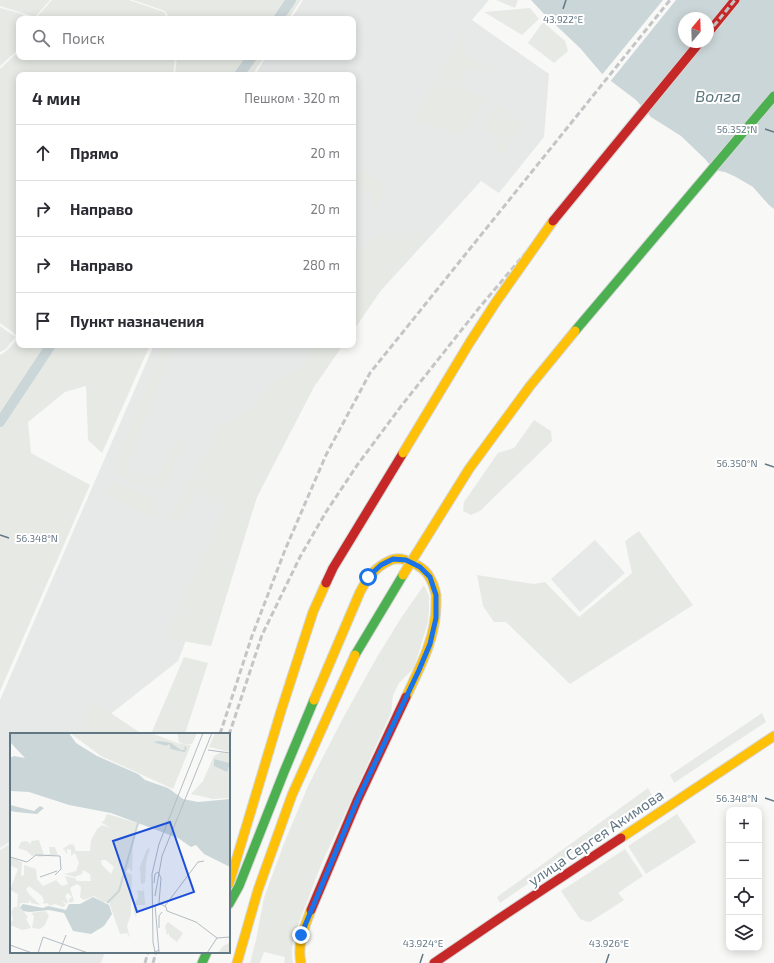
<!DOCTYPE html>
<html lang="ru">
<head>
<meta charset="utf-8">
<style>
  body { margin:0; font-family:"Exo 2",sans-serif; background:#f7f7f7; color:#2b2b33 }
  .controls { position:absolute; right:12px; bottom:12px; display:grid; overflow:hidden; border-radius:8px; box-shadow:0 2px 10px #0003 }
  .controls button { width:36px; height:36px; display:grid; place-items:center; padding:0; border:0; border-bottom:1px solid #e1e1e2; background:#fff; color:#2b2b33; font:20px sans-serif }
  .compass { position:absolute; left:678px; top:12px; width:36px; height:36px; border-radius:50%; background:#fff; box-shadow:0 2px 10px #0003; rotate:19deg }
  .stop { position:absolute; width:12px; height:12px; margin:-9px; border:3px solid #1a73e8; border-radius:50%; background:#fff }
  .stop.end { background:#1a73e8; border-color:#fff; box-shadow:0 1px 4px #0008 }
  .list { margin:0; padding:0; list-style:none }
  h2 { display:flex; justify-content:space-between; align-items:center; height:52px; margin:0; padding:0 16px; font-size:17px }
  h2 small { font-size:13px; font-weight:400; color:#7c7c81 }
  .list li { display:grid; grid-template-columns:26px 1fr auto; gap:12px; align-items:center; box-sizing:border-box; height:56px; padding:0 16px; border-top:1px solid #e1e1e2 }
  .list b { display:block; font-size:15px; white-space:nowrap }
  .list em { font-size:13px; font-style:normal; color:#7c7c81 }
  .icon { flex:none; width:22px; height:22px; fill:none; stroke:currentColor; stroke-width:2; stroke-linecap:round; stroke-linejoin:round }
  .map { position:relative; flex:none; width:774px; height:963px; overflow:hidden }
  .search { position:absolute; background:#fff; box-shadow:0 2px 10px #0003; left:16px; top:16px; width:340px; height:44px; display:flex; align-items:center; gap:10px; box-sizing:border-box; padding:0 14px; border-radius:8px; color:#7c7c81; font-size:15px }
  .panel { position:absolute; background:#fff; box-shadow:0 2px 10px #0003; left:16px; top:72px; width:340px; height:276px; border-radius:8px }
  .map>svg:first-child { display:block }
  .built { fill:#e7e9e8 }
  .green { fill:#e7eae4 }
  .water { fill:#cbd6d8; fill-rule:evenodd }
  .pier { fill:#f8f8f7 }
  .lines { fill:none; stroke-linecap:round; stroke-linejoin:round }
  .canal { stroke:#cbd6d8; stroke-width:10 }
  .fast-casing { stroke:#d5d6d7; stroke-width:11 }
  .slow-casing { stroke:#d5d6d7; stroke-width:11 }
  .jam-casing { stroke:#d5d6d7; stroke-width:11 }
  .fast { stroke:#4caf50; stroke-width:9 }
  .slow { stroke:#ffc107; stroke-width:9 }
  .jam { stroke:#c62828; stroke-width:9 }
  .rail { stroke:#c3c5c6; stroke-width:3; stroke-dasharray:6 3; stroke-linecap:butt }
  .fast-bridge-casing { stroke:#d5d6d7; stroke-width:11; stroke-linecap:butt }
  .slow-bridge-casing { stroke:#d5d6d7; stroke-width:11; stroke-linecap:butt }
  .jam-bridge-casing { stroke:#d5d6d7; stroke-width:11; stroke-linecap:butt }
  .fast-bridge { stroke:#4caf50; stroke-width:9 }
  .slow-bridge { stroke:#ffc107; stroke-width:9 }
  .jam-bridge { stroke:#c62828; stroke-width:9 }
  .route { stroke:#1a73e8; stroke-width:5 }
  .ticks { fill:none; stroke:#627784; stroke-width:1.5 }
  .labels { text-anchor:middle; stroke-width:4; stroke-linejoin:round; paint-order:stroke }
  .street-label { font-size:15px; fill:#627784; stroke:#fff }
  .water-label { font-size:16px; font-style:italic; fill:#5d777d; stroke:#fff }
  .inset-river { fill:none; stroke:#cbd6d8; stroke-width:2 }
  .inset-road { fill:none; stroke:#b3bcc2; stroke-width:1 }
  .view { fill:#1d4ed8; fill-opacity:0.15; stroke:#1d4ed8; stroke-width:2 }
  .inset-edge { fill:none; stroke:#627784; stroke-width:2 }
  .ticks-label { font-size:10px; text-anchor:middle; fill:#627784; stroke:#fff; stroke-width:4; stroke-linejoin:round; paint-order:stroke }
</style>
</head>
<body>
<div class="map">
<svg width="774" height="963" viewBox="0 0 774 963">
  <rect width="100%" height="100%" fill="#f8f8f7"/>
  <g class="built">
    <polygon points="303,0 489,0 472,20 549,74 544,137 499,193 481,181 353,321 353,75 255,75 266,57 353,57 353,19 291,19"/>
    <polygon points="496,0 518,0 515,8"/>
    <polygon points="154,345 331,345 277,405 178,661 85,734 11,734 11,841 0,848 0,700"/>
    <polygon points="595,540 625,573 580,612 551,579"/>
    <polygon points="0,865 11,866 11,952 105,952 101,963 0,963"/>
  </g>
  <g class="green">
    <polygon points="0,0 50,0 35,17 0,6"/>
    <polygon points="52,0 129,0 164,12 167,19 25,19 25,16 35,19"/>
    <polygon points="133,0 301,0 288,19 170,19 165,11"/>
    <polygon points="0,8 23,14 24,19 19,19 19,49 0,66"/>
    <polygon points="530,8 539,19 522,35 484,12"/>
    <polygon points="543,22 565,41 568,51 554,63 528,43"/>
    <polygon points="465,29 462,54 497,68 495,74 467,67 460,89 485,100 463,135 412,120 442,71"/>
    <polygon points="19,51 19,57 175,57 173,75 19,75 19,335 18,336 0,323 0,69"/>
    <polygon points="177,57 264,57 252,75 175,75"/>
    <polygon points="496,107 522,122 504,153 495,148 500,139 481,127"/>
    <polygon points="361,169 387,187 372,216 372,194 355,181"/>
    <polygon points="378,233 427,233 395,270 353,331 353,257"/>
    <polygon points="0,326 15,337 6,349 0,352"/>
    <polygon points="19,338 19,345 150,345 102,453 88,440 86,386 65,392 28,422 31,453 90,485 0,691 0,355 5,352"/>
    <polygon points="165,345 174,345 126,468 158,480 177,438 185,442 163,492 113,472"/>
    <polygon points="311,345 343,345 314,387 257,497 211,646 165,638 224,509 196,492 178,521 170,518 219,427 247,411 276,381 301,367"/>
    <polygon points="534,420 551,431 552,441 480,511 471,515 463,511 464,502 498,453 514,448"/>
    <polygon points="111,481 158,499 153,516 104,496"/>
    <polygon points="639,531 693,605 570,684 506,622 494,622 483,606 477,575 534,584 545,582 579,617 632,573 625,541"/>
    <path d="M424 585 429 596V610L428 622 414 668 399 683 393 695 391 713 322 863 294 935C292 944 291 954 293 963H284L285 957 264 952 260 963H250L256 940 264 898 283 846 308 786 343 718 377 657 401 618Z"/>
    <polygon points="184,657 208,663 185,734 151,734"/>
    <polygon points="90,699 142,734 82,734"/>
    <polygon points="762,713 766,722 674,783 670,775"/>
    <polygon points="648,788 653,797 500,903 497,897"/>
    <polygon points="677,814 696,842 646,874 628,846"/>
    <polygon points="11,843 11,876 2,880 0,889 0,850"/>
    <polygon points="625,849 643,876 618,893 624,900 590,922 585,921 580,919 561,891"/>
  </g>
  <path class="water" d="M531 0H774V209L769 205 753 187 736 177 725 172 719 171 710 165 705 159 681 136 651 117 636 100 603 75 580 48 545 15ZM684 18H708V42H684Z"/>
  <polygon class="pier" points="663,0 676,0 609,83 601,76"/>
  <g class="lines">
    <g class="canal">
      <polyline points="278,19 291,0"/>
      <polyline points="239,75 252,57"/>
      <polyline points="0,422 51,345"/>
    </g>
    <defs>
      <g id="fast">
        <polyline points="355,655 403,575"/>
        <polyline points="229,904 239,886 284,772 314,700"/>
        <polyline points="202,963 207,952"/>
      </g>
      <g id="slow">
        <path d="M314 700 360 592C368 577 375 567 391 560 403 555 425 567 430 578 433 583 435 590 436 595 436 598 436 602 436 605 436 638 420 667 406 697"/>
        <polyline points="621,838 774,736"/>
        <polyline points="229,884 281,711 313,612 326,583"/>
        <polyline points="237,963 258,890 292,795 355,655"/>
        <path d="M301 963C297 944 304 928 311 910"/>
      </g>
      <g id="jam">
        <polyline points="708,33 735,0"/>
        <polyline points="326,583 333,568 403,453"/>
        <polyline points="311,910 357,801 406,697"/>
        <polyline points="434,963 500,918 621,838"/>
      </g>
    </defs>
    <use href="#fast" class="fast-casing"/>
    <use href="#slow" class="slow-casing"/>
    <use href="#jam" class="jam-casing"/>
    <use href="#fast" class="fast"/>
    <use href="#slow" class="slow"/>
    <use href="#jam" class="jam"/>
    <g class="rail">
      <polyline points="708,33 735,0"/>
      <polyline points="220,734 252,636 285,550 326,455 370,373 670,0"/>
      <polyline points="229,735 262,635 300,557 326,512 358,464 402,405 479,308 550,224 700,42"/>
      <polyline points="145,963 148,952"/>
      <polyline points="153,963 156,952"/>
    </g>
    <defs>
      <polyline id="fast-bridge" points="575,331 774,96"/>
      <g id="slow-bridge">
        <polyline points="403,453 470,342 496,302 553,221"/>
        <polyline points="403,575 469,469 530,386 575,331"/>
      </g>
      <polyline id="jam-bridge" points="553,221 700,42"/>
    </defs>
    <use href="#fast-bridge" class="fast-bridge-casing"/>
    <use href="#slow-bridge" class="slow-bridge-casing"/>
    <use href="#jam-bridge" class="jam-bridge-casing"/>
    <use href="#fast-bridge" class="fast-bridge"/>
    <use href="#slow-bridge" class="slow-bridge"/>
    <use href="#jam-bridge" class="jam-bridge"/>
  </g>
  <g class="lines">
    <polyline class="route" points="301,935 357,801 419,670 430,644 436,618 436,595 430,577 420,567 406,560 393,559 381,565 368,577"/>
  </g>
  <path class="ticks" d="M563 9 566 0M765 129 774 132M765 464 774 467M0 535 9 538M765 798 774 801M420 963 423 954M606 963 609 954"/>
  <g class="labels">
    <g class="street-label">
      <text transform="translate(596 838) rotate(-34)" y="5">улица Сергея Акимова</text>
    </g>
    <g class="water-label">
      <text x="718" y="102">Волга</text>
    </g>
  </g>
  <g transform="translate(10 733)">
    <rect width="220" height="220" fill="#f8f8f7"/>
    <path d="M60 0H141L167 10 181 12 163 56 91 23ZM167 0H187L182 11H174L169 9ZM205 0H220V19L199 14ZM211 19 220 21V65L203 66 181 61 193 48 204 23ZM97 81 131 91 127 93 123 110 122 139 119 135 116 139 122 142 121 181 117 193 120 205 117 200 110 201 99 169H93L84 163 74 167 70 164 71 154 67 151 60 155 64 168 59 170V166L62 164 58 160 55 163 58 168 57 171 50 167 56 172 53 174 45 171 40 173 37 170 33 171 34 168 32 163 19 153 16 156 19 161 30 172 21 170 20 167 18 170H11L9 173 18 184 16 186 21 195 12 197 0 192 3 186 1 179 4 174H7L8 161 0 157 8 136 0 132V124L12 129 11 143 14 142V132L26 136 27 146 33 153 46 147 52 153 58 151 55 143 65 145 67 148H81L80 141 73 137 72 141 65 144 54 141 66 138 69 130 65 120 61 123V117L57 116V122L54 116 51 117 60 111 64 112 66 118H80L81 107 87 96 92 92 100 95 91 89 94 88ZM91 127H96L104 134 101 141 92 132ZM29 107 34 122 40 121 39 114H45L48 122 28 124V126V122L22 123 17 118 8 115 11 109 16 108 21 111V108ZM140 115 136 129 135 150 131 151 130 134 137 116ZM133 152 136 177 135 172H127L126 185 123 175 128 164 127 157 133 158ZM35 178 39 182 35 192 30 196 22 195 24 183 21 180ZM158 189 173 200 167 209 159 203V200L157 202 155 193ZM219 210V220H208L213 213Z" fill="#e7eae4" fill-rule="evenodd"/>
    <path d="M0 0H59L66 10 87 23 128 41 135 47 158 55 173 66 188 69 220 66V134L194 121 186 112 181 114 168 105 101 80 59 72 19 59 1 58 0 25 4 23 15 25 0 9ZM149 8 161 10 171 17H175L174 13 177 15 175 19 169 18 161 16 159 11 156 13 143 9ZM204 26 220 30 217 39 204 33ZM0 72 24 78 30 73 34 75 27 81 6 79 0 78ZM83 164 99 172 102 181 94 193 81 201 63 198 54 180 39 177 20 179 13 178 10 174 13 171 33 175 38 173 56 177 59 171H70Z" fill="#cbd6d8"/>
    <path class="inset-river" d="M22 0 61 24 160 77M170 82 220 110M97 170 109 158 128 90"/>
    <path class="inset-road" d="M198 17 220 20M0 124 17 129 26 122 50 123 51 136 45 142M30 144 47 138M144 150 145 141 148 139 151 145 149 170 156 174 157 178M145 163 152 123 202 0M145 172 149 219M155 173 188 129 194 128M157 178 186 189 207 205M149 195V183L152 179M0 212 22 220M149 217 145 219 143 209 142 141 149 111 193 0M28 220 33 204 78 220M49 220 56 202M197 220 207 205 220 204"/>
    <path class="view" d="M160 89 184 159 127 179 103 108Z"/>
    <rect width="220" height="220" class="inset-edge"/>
  </g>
  <g class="ticks-label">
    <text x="563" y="23">43.922°E</text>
    <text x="737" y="133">56.352°N</text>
    <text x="737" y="467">56.350°N</text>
    <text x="37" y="542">56.348°N</text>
    <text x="737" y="802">56.348°N</text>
    <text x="423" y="947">43.924°E</text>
    <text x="609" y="947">43.926°E</text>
  </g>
</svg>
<div class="controls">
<button>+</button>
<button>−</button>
<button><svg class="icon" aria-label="locate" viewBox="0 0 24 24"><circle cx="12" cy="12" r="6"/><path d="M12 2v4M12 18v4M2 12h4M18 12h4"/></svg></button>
<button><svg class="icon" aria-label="layers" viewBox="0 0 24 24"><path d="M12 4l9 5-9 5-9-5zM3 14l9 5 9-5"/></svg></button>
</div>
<svg class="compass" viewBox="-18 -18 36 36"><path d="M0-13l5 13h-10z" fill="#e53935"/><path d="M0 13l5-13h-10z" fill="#7c7c81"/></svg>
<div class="stop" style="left:368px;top:577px"></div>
<div class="stop end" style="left:301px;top:935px"></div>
<div class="search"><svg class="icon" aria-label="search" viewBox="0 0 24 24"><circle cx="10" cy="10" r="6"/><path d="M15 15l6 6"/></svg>Поиск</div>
<section class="panel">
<h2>4 мин<small>Пешком · 320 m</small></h2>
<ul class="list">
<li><svg class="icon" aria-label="ahead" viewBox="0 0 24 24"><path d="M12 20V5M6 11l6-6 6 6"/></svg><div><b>Прямо</b></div><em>20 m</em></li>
<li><svg class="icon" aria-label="right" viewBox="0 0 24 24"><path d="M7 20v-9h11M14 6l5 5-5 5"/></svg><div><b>Направо</b></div><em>20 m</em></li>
<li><svg class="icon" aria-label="right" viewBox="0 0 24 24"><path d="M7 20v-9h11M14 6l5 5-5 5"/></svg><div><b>Направо</b></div><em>280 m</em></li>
<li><svg class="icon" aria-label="arrive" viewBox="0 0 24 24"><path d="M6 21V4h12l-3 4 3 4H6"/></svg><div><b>Пункт назначения</b></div></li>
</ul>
</section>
</div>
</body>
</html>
